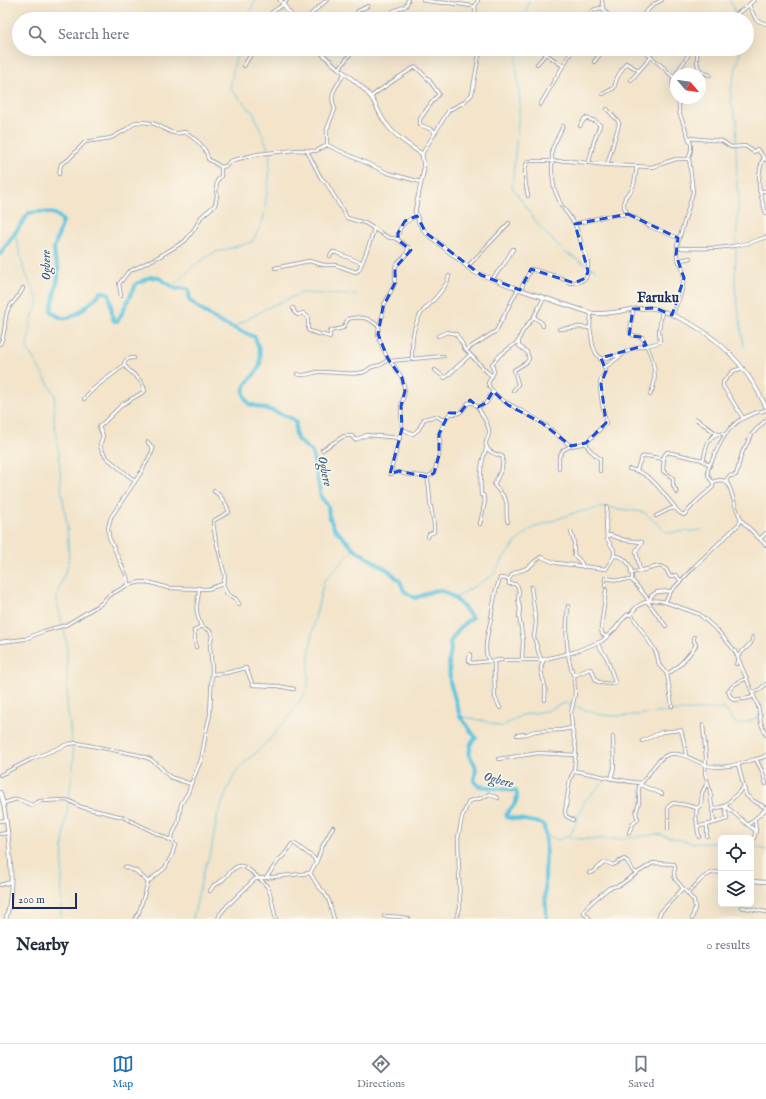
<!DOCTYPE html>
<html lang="en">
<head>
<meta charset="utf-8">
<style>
  body { margin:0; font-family:"IM FELL English",serif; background:#f2f2f3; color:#1f2937 }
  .controls { position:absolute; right:12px; bottom:12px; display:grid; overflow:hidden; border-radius:6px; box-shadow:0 4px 16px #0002 }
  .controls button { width:36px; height:36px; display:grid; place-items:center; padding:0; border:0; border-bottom:1px solid #e0e1e3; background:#fff; color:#1f2937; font:20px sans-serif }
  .compass { position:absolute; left:670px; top:68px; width:36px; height:36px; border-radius:50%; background:#fff; box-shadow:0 4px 16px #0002; rotate:119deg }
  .scale { position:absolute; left:12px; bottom:10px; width:65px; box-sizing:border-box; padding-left:4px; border:2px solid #1b2f5e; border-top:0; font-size:11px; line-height:14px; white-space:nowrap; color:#1b2f5e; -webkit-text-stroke:3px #fbf7ec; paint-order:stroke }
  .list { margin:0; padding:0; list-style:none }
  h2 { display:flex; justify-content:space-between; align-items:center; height:52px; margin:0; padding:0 16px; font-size:17px }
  h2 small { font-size:13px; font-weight:400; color:#747a83 }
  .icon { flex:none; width:22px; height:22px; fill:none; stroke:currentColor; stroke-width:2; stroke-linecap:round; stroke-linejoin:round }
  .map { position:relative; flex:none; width:766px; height:919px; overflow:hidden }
  .search { position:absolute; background:#fff; box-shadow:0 4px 16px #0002; left:12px; right:12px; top:12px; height:44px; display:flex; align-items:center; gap:10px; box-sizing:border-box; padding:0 14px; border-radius:22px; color:#747a83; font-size:15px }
  .sheet { height:124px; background:#fff }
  nav { display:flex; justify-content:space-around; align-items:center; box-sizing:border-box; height:56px; border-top:1px solid #e0e1e3; background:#fff; font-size:11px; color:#747a83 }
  nav a { display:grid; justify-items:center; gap:2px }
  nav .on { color:#1f6fb2 }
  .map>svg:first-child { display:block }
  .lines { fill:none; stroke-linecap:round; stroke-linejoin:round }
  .stream { stroke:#60c4de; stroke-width:1 }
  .river { stroke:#60c4de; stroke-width:4 }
  .minor-casing { stroke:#878a94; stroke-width:4 }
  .tertiary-casing { stroke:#878a94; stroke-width:4.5 }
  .minor { stroke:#fff; stroke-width:2.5 }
  .tertiary { stroke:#fff; stroke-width:3 }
  .marked { fill:none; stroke:#1d4ed8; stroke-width:3; stroke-dasharray:8 5; stroke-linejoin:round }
  .labels { text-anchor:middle; stroke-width:3; stroke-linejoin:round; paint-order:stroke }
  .water-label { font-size:13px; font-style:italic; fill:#305c84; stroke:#fbf7ec }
  .quarter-label { font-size:14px; font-weight:bold; fill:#1b2f5e; stroke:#fbf7ec }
</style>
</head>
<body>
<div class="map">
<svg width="766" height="919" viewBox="0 0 766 919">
  <rect width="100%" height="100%" fill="#fbf7ec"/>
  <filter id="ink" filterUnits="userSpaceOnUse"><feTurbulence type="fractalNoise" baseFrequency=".025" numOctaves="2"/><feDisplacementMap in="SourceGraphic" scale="8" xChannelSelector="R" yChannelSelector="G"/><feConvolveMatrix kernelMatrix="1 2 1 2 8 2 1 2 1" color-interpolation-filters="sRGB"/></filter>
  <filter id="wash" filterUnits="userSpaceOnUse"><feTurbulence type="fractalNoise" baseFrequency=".012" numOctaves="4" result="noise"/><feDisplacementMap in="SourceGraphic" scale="16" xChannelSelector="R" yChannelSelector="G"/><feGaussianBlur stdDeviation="0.9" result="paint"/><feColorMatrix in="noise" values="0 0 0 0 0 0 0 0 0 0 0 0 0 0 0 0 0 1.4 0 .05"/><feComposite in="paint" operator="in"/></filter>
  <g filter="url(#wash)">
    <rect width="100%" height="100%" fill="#f3e4ca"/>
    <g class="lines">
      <g class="stream">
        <polyline points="729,0 733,6 736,19"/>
        <polyline points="247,19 255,0"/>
        <polyline points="525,19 529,0"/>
        <polyline points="237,49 230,88 254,114 269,151"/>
        <polyline points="519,49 516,62 520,101 512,187 539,226 564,252 596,270"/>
        <polyline points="15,233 24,270 39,302 31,320 27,348 55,395 54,420 59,455 61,487 67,525 69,562 56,597 67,644 67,705 72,742"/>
        <polyline points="736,244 739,197 737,188 736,141 737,123 731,103 731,88 741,49"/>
        <polyline points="736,247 735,287 744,347"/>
        <polyline points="172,287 195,265 213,253 252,242 263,221 269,178 270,154"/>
        <polyline points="233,328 267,308 302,293 357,295"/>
        <polyline points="455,598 493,575 505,556 519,539 533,528 574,513 604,507 643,512 668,533 702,530"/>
        <polyline points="574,706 601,715 623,716 690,710 725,709 736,724 747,722 766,715"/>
        <polyline points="460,716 484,721 501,727 522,715 546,711 564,703 571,705"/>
        <polyline points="545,834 558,840 568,836 580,839 622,839 657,834 694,843 717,843 721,842"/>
        <polyline points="568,836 572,832 585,800 605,781"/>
        <polyline points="753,846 766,850"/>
        <polyline points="61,916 63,844 74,758 72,745"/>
        <polyline points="193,919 203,873 211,851 217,817 229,786 237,770 267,742 289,717 308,688 309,654 314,622 324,581 354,549"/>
      </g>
      <path class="river" d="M0 254 29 213C40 211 56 210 63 221L54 248 55 259 58 266V277L51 311C54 313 58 317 62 318 73 321 94 300 101 292L109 293 113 319 114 321H118L136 284 150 277 159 278 176 289 181 288 189 290V300L200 309 219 322 255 337C258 346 263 358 259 367 252 382 235 385 249 404L273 411 293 419 296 423 295 433 297 439 312 452 321 497 328 506 329 516 334 528 354 549 389 571 400 581 404 591 415 598C421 596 427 593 433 591 447 586 465 608 472 618L466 622 458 630 450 642 451 649 449 661 450 682 460 716 476 738 471 743 469 755C477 766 477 768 474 781L479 786 516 791C520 800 512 808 506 814L507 817C513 819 540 821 543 825 548 831 545 869 545 879 545 892 545 906 547 919"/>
    </g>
  </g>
  <g filter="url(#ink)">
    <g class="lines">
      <defs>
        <g id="minor">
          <path d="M423 0C440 4 459 2 475 7"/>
          <polyline points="602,0 603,9 612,19"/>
          <polyline points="749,5 756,20 766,24"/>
          <path d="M266 19C273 8 280 10 287 0"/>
          <polyline points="307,19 313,12 327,0"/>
          <polyline points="358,19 356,15 358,11 368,6"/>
          <polyline points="391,19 391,14 393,11 406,6 408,0"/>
          <polyline points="476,19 475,7 478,0"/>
          <polyline points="583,19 595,9 603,8"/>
          <polyline points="639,19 654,4 662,0"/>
          <polyline points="729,19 744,9 754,0"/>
          <polyline points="642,49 651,57"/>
          <path d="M690 49 697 53C697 66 696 71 710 75"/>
          <polyline points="594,62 604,49"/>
          <polyline points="537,64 546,54 563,66"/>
          <polyline points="244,66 254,49"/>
          <polyline points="339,69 354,49"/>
          <polyline points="676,74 689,54 690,49"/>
          <path d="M676 74C670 81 673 88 676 96"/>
          <polyline points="631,80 651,57 664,68 673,77"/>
          <polyline points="603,94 614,88 617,78 626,63 638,70"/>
          <path d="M371 97C376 92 412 68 416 67L429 80 439 94 432 102 420 119V125L433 130 435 133"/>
          <polyline points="540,105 573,49"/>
          <polyline points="607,109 618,121 619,124 607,165"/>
          <polyline points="563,126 552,149 552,172 554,188 561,205 575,224 606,216 628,214"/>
          <polyline points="580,126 585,118 595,121 600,125 594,141 589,162"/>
          <polyline points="689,138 722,141 731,147 745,146 754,152 757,149 766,160"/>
          <path d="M327 145V129L335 109C328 92 337 87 344 74"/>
          <polyline points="307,151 321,178 327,184 347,218 365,223 384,235 390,238 394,238 398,240"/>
          <polyline points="422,154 449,110 463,103 472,94 480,49"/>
          <path d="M764 158C761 162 761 165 760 170 757 185 761 198 766 213"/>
          <polyline points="637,166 634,184 631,191 625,197 624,202 624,207 628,214 649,226 678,238"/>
          <path d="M59 174 61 164 68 160 85 142 111 138 124 131 136 122C142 122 149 122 155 124 169 129 168 136 185 132 195 139 206 146 208 159L221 167 226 166 230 161 258 154 296 150 316 151 327 145 388 173 421 182"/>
          <polyline points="759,191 766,191"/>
          <path d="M528 196C526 187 523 169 528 161H569L609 165 652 167 676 159H689"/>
          <path d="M417 216C405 221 397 227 398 240L408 247 407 254 397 264 395 268V283L383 307V314L379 326 378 334 380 342 388 359 395 367 402 378 405 391 401 406 402 429 390 474C402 470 399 474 410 475 416 476 419 475 427 477L434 473 439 455 440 443 439 434 447 417 451 413C460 416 463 410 468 403H473L478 407 486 403 493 391"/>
          <path d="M677 248C707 249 738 249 766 237"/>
          <polyline points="330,256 333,252 337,253 362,263"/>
          <polyline points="679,262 681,260 690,258"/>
          <polyline points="467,267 509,223"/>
          <path d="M275 268 309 261 324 265H336L356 272 359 270C365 256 371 242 374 228"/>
          <polyline points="492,279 504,264 513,249"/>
          <polyline points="521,290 523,284 531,269 559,277 570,283 579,282 586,278 588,271 588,263 575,224"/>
          <polyline points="121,296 119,284 128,272 160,256 185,241 195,228 201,217 215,205 217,196 216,190 217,181 221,176 221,167"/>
          <path d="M293 308 295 313 298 315 303 313 308 317V330C314 334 323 334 330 337V331L343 328 348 319C354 317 361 317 368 319 372 321 375 324 379 326"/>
          <path d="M633 310 630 332 632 335 642 337C652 354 660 376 650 395"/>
          <polyline points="672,315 681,294 684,278 682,266 677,258 677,246 693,192 689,158 691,150 691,144 679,112 679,105 677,98"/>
          <polyline points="534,317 542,323 543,326"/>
          <polyline points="559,329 581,327 590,328"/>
          <polyline points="438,336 447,332 456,334 463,345 463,347 487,372 492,376"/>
          <path d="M519 341 500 355 492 364 494 372 488 383C493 401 528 412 542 423 552 430 561 439 571 446"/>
          <path d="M0 344C6 334 4 323 7 312 10 303 20 297 23 288"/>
          <polyline points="466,350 496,331 518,289"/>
          <path d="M134 358C129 358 124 360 124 365 130 373 143 379 145 391L123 404 99 427 103 436 100 445 102 451 107 458 135 481"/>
          <path d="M412 358C412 342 412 323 424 310 432 302 440 294 446 284 448 281 448 279 449 276"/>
          <polyline points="600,359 620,355"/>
          <polyline points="390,361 444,356"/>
          <path d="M604 367C614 363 621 353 632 349 641 345 651 346 660 342L659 330 662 311"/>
          <polyline points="743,368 733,371 723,382 723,386 743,418"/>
          <polyline points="435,370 445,378 470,355"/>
          <path d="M297 374C304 377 311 373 318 372 332 371 352 376 364 372 367 371 369 368 372 367 380 365 382 366 388 359"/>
          <path d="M513 391 517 386 518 384 514 370 527 362 529 359 527 352 519 346C517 335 527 326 533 318 537 312 540 304 544 298"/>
          <path d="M84 399C94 385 111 377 124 365"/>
          <path d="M478 407C481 414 488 423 489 430 490 435 487 438 486 442 484 452 497 454 503 457L502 468 494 485C498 490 504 495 506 501 508 508 505 516 508 522"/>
          <polyline points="696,419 717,434 725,434"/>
          <polyline points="402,429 413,434 419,429 424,419 436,416 443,420 446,419"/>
          <polyline points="586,443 589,449 600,459 600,471"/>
          <polyline points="322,450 344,436 352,436 355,440 367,435 400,438"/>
          <path d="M710 465 703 461C706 451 706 438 717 434"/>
          <path d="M559 469V457L563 450 571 446 586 443 606 423C604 414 598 388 601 379 603 376 605 374 606 371L603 362 596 353 593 346 590 327 591 313"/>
          <path d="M629 469C652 472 661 492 675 507"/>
          <polyline points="637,470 638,466 642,457 647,456 664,459"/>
          <polyline points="427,477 429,487 430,502 434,524 434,532 429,534 428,537"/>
          <polyline points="726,481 729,476 736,475 742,453 752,434 766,420"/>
          <polyline points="677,493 673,485 673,478 663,471 664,456 667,452 703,460"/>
          <polyline points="607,507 606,526 607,539 614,550 614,556"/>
          <polyline points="656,516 670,509 675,508 680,513 684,515 696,502 713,487 713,482"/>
          <polyline points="741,520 766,545"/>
          <path d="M480 524 485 501 483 495H481C480 478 480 463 487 447"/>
          <polyline points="571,532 574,542 574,555 581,562 583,567"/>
          <polyline points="607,536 610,535 624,540 642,542 636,551 640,570"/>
          <polyline points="760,539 766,533"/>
          <polyline points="631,573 660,566 666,569 670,577 676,575 681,581"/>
          <polyline points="509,579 509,584 515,584 518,587 519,592 518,599 520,609 519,616 523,640 522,660"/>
          <polyline points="223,584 227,594 236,599 239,604"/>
          <polyline points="128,585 127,577 109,537 108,528 111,517 140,474 152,452 153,449 148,442"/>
          <polyline points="605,586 605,578 617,580 632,580 649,600"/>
          <polyline points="531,587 536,622 534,637 540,657 542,660"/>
          <polyline points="606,590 601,628 602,634 607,637"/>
          <polyline points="650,600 651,596 657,592 671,591"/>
          <polyline points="647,601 666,626"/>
          <polyline points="665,602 699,614 718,631 735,651 758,706 761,723 766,735"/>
          <path d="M568 606C566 629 565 652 573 674L576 675 589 669 592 670 596 681 602 683 613 684 615 682 607 658 597 643"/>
          <path d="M0 642 25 639 44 631 66 625 102 603 108 596 128 585 141 582 152 583 168 588 208 589 223 584 225 576 215 536 213 521 229 512C227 504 221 496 214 491"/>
          <polyline points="196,647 194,631 201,626"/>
          <polyline points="470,654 469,661 471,663 502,660 541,660 574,652 602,641 615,629 621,621 627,615 631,614"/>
          <polyline points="738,656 751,643 753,637"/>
          <path d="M544 660C538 668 543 677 545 686 546 691 545 695 545 700"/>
          <path d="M489 661C481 648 491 625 492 612 494 604 494 595 497 587 498 584 499 582 500 578L509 579C515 568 523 573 531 565 534 562 536 560 541 557L556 563 606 569 614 556C626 555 633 568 632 580"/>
          <polyline points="494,661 495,697 500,708"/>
          <polyline points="736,664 739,660"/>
          <polyline points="212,674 226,673 246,668 253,685 278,686 294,689"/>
          <path d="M667 674C679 668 689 655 696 645L694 641V637"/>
          <polyline points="747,678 735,684 728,691 730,696 734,700 750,698 753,696"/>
          <polyline points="752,693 759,690 766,684"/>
          <path d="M672 706 667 674 659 665 657 655 654 649 631 614C638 602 652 598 665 602L671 591 695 566 739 524 741 518C733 507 734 492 726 481L719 480 713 482C709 479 707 475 708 469 723 437 728 418 766 410"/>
          <polyline points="703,725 706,758 705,773 710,791 714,823"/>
          <polyline points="517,735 527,734 535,731 561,730 572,728"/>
          <polyline points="642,741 662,732 681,730 684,742 686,756"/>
          <polyline points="498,759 539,753 576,755"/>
          <polyline points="756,759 763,773 766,784"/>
          <polyline points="738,764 746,795 752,800 766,808"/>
          <path d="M574 771C596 774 618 781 641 783 650 775 654 762 665 756 678 749 694 761 706 765 722 771 748 761 764 757L766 755"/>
          <path d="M0 775 32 759 68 744 77 743 139 755 150 759 158 765 170 777 191 784 201 760 207 727 210 715 212 669 210 646 212 635 210 631 201 626C199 620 195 611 197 604 198 598 199 595 199 588"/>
          <polyline points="611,779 614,768 613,737"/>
          <polyline points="639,786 641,785 662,794"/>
          <polyline points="4,803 17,799 32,805 40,801 65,800 70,801 81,807 123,817 170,840"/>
          <polyline points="725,806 733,812 748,825"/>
          <polyline points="697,808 696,816 697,826 707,825"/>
          <polyline points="713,809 725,806 744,787"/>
          <polyline points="573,820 566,816 565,812 570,779 574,771 576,749 572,728 571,713 575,694 574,674"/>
          <polyline points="0,821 6,820"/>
          <polyline points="755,821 756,831"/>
          <polyline points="697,826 699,837"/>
          <polyline points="668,829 668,807 673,803 686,805 697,808 701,805 702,793 707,783"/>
          <path d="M629 833 632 825 638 819C634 812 638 809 639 802 640 795 636 791 641 783"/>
          <polyline points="0,834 8,833"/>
          <polyline points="707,836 707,825 727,819 725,806"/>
          <polyline points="751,848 756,831 748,825 766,809"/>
          <polyline points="125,867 136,871 148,882"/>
          <polyline points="310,873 318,886 324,892 329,901 334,919"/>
          <polyline points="589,873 593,872 605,862 613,865 624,859 627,861 633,871 637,873 653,863 674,864 675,866 674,874 675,879 694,901 695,907 692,919"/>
          <polyline points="266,878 278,861 285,854 292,844 295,844 314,858 316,863"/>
          <polyline points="751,881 766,882"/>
          <polyline points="0,885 11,882"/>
          <path d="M210 891 214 885C225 883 229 868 239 866 245 864 265 883 268 888 271 893 274 912 276 919"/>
          <path d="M688 893C698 884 706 869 721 873"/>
          <polyline points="741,907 766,912"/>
          <polyline points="384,916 401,917 409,919"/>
          <polyline points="135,919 139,912 148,882 165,868 172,855 175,845 172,841 170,840 178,823 181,804 188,793 191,784"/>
          <polyline points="218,919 220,914 227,906 255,879 310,873 316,863 322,847 333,827"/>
          <polyline points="456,919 460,908 458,838 462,817 469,801 482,798 489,794 498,798"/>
          <polyline points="590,919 584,913 586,908 594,900 609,888 620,885 637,873"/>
          <polyline points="658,919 660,913 683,888"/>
        </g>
        <g id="tertiary">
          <polyline points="280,0 294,19"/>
          <path d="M318 49C333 68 356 78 370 96 377 105 380 117 387 125 396 137 410 146 422 154L424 169 415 211 419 223 426 233 474 272 521 290 591 313C612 316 630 307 649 308 658 308 667 313 675 316 717 334 747 366 766 407"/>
          <path d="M0 792C5 806 6 819 8 834 11 864 14 889 6 919"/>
        </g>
      </defs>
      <use href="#minor" class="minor-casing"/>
      <use href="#tertiary" class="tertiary-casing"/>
      <use href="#minor" class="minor"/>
      <use href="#tertiary" class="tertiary"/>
    </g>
  </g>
  <path class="marked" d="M628 214 678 238 676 255 684 278 672 315 655 308 633 309 629 336 642 337 646 345 601 358 606 371 601 384 606 423 586 443 571 446 542 423 508 405 493 391 486 403 478 407 470 400 460 413H449L439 434V455L434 473 427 477 399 471 390 474 402 429 401 406 405 391 402 378 388 359 378 334 383 307 395 283V268L411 250 398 240V233L405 221 417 216 426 233 481 275 520 290 531 269 574 283 586 278 588 271 575 224Z"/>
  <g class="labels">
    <g class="water-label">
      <text transform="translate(45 265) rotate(-91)" y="5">Ogbere</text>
      <text transform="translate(326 471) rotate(78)" y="5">Ogbere</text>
      <text transform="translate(499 779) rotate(15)" y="5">Ogbere</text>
    </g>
    <g class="quarter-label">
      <text x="658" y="302">Faruku</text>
    </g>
  </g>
</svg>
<div class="controls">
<button><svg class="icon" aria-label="locate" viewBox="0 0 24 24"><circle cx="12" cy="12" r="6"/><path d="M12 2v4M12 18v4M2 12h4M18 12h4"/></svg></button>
<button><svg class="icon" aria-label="layers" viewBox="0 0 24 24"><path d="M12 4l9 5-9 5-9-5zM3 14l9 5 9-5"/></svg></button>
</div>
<svg class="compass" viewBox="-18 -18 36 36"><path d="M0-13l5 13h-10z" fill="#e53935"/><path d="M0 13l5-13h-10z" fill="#747a83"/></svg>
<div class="scale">200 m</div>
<div class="search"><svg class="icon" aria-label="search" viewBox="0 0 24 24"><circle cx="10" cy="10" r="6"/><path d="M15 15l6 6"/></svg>Search here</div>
</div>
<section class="sheet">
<h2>Nearby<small>0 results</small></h2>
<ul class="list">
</ul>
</section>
<nav>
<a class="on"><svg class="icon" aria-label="map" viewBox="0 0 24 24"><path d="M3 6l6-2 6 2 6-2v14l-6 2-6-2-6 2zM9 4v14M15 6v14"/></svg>Map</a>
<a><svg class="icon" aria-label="directions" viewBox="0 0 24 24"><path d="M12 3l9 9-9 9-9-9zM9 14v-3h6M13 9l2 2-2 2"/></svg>Directions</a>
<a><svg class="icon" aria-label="saved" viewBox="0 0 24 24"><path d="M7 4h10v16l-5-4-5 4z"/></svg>Saved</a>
</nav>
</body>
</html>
